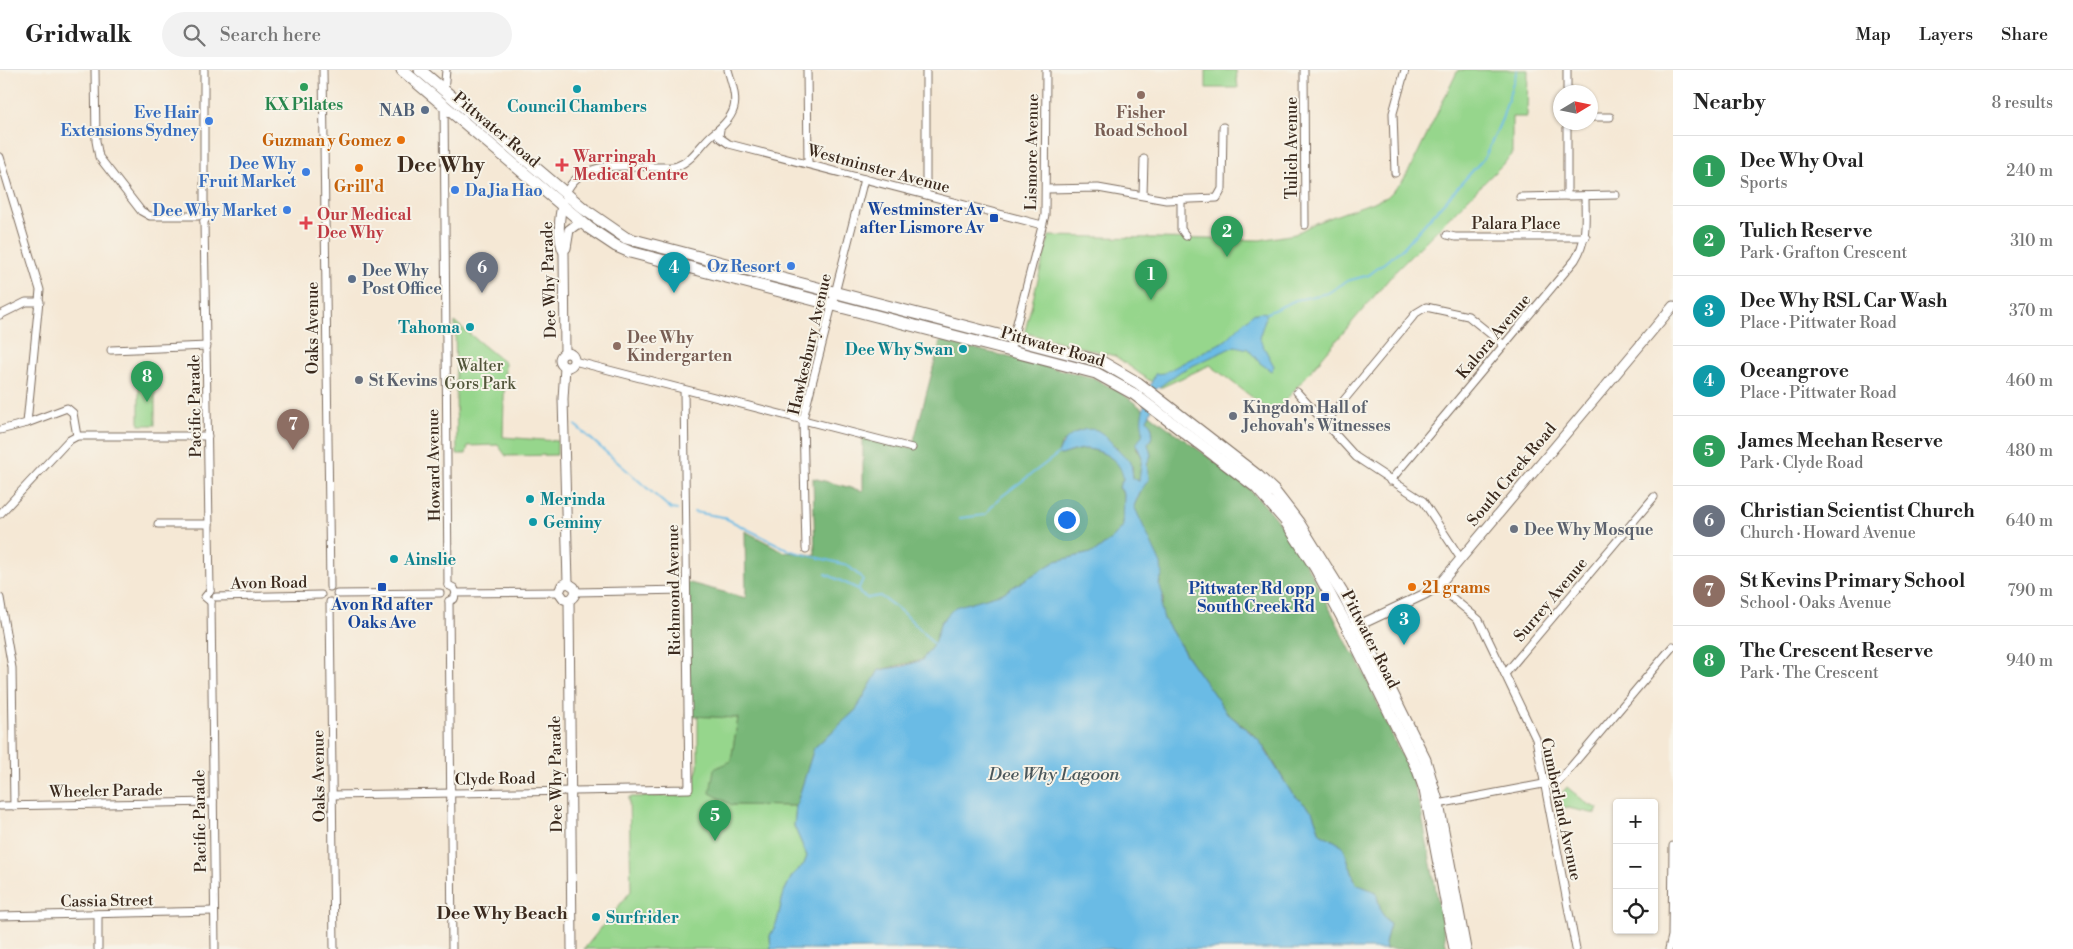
<!DOCTYPE html>
<html lang="en">
<head>
<meta charset="utf-8">
<style>
  body { margin:0; font-family:"Libre Bodoni",serif; background:#f2f2f2; color:#222 }
  .controls { position:absolute; right:15px; bottom:15px; display:grid; overflow:hidden; border-radius:5px; box-shadow:0 1px 4px #0004 }
  .controls button { width:45px; height:45px; display:grid; place-items:center; padding:0; border:0; border-bottom:1px solid #e0e0e0; background:#fff; color:#222; font:25px sans-serif }
  .compass { position:absolute; left:1553px; top:15px; width:45px; height:45px; border-radius:50%; background:#fff; box-shadow:0 1px 4px #0004; rotate:80deg }
  .you { position:absolute; left:1066px; top:449px; width:18px; height:18px; margin:-12px; border:4px solid #fff; border-radius:50%; background:#1a73e8; box-shadow:0 0 0 8px #1a73e833 }
  .badge { display:grid; place-items:center; width:32px; height:32px; border-radius:50%; background:#0f766e; color:#fff; font-size:16px; font-weight:700 }
  .pin { position:absolute; translate:-50% -41px; filter:drop-shadow(0 1px 2px #0008) }
  .pin::after { content:''; position:absolute; top:26px; width:18px; height:15px; background:inherit; clip-path:polygon(0 0,100% 0,50% 100%) }
  .list { margin:0; padding:0; list-style:none }
  h2 { display:flex; justify-content:space-between; align-items:center; height:65px; margin:0; padding:0 20px; font-size:21px }
  h2 small { font-size:16px; font-weight:400; color:#767676 }
  .list li { display:grid; grid-template-columns:32px 1fr auto; gap:15px; align-items:center; box-sizing:border-box; height:70px; padding:0 20px; border-top:1px solid #e0e0e0 }
  .list b { display:block; font-size:19px; white-space:nowrap }
  .list p { margin:0; font-size:16px; white-space:nowrap; color:#767676 }
  .list em { font-size:16px; font-style:normal; color:#767676 }
  .icon { flex:none; width:28px; height:28px; fill:none; stroke:currentColor; stroke-width:2; stroke-linecap:round; stroke-linejoin:round }
  .map { position:relative; flex:none; width:1673px; height:879px; overflow:hidden }
  header { display:flex; align-items:center; gap:30px; box-sizing:border-box; height:70px; padding:0 25px; background:#fff; border-bottom:1px solid #e0e0e0 }
  header strong { font-size:24px }
  nav { display:flex; gap:28px; margin-inline-start:auto; font-size:18px }
  .search { width:350px; height:45px; background:#f2f2f2; display:flex; align-items:center; gap:12px; box-sizing:border-box; padding:0 18px; border-radius:28px; color:#767676; font-size:19px }
  main { display:flex }
  aside { flex:1; background:#fff }
  .map>svg:first-child { display:block }
  .green { fill:#96d68c; stroke:#688055 }
  .forest { fill:#78b778; stroke:#5a704b }
  .water { fill:#6abbe5; stroke:#527282 }
  .lines { fill:none; stroke-linecap:round; stroke-linejoin:round }
  .stream { stroke:#6abbe5; stroke-width:2 }
  .minor-casing { stroke:#7c6c5e; stroke-width:9 }
  .secondary-casing { stroke:#7c6c5e; stroke-width:11 }
  .trunk-casing { stroke:#7c6c5e; stroke-width:13 }
  .minor { stroke:#fff; stroke-width:7 }
  .secondary { stroke:#fff; stroke-width:9 }
  .trunk { stroke:#fff; stroke-width:11 }
  .leisure-dot { fill:#2e9e5b; stroke:#f7f3e8; stroke-width:2 }
  .culture-dot { fill:#0f9aa8; stroke:#f7f3e8; stroke-width:2 }
  .education-dot { fill:#8d6e63; stroke:#f7f3e8; stroke-width:2 }
  .service-dot { fill:#5c6f8a; stroke:#f7f3e8; stroke-width:2 }
  .shop-dot { fill:#3f7fe0; stroke:#f7f3e8; stroke-width:2 }
  .food-dot { fill:#e8710a; stroke:#f7f3e8; stroke-width:2 }
  .health-dot { fill:#e0444e; stroke:#f7f3e8; stroke-width:2 }
  .transit-dot { fill:#1a4fb4; stroke:#f7f3e8; stroke-width:2 }
  .worship-dot { fill:#6b7280; stroke:#f7f3e8; stroke-width:2 }
  .labels { text-anchor:middle; stroke-width:4; stroke-linejoin:round; paint-order:stroke }
  .leisure-label { font-size:16px; font-weight:bold; fill:#27864d; stroke:#f7f3e8 }
  .culture-label { font-size:16px; font-weight:bold; fill:#0d838f; stroke:#f7f3e8; text-anchor:start }
  .service-label { font-size:16px; font-weight:bold; fill:#4e5e75; stroke:#f7f3e8; text-anchor:end }
  .shop-label { font-size:16px; font-weight:bold; fill:#366cbe; stroke:#f7f3e8; text-anchor:end }
  .education-label { font-size:16px; font-weight:bold; fill:#785e54; stroke:#f7f3e8 }
  .street-label { font-size:16px; fill:#3b2a1e; stroke:#f7f3e8 }
  .food-label { font-size:16px; font-weight:bold; fill:#c56008; stroke:#f7f3e8; text-anchor:end }
  .health-label { font-size:16px; font-weight:bold; fill:#be3a42; stroke:#f7f3e8; text-anchor:start }
  .transit-label { font-size:16px; font-weight:bold; fill:#164399; stroke:#f7f3e8; text-anchor:end }
  .park-label { font-size:16px; fill:#52553a; stroke:#f7f3e8 }
  .worship-label { font-size:16px; font-weight:bold; fill:#5b616d; stroke:#f7f3e8; text-anchor:start }
  .water-label { font-size:18px; font-style:italic; fill:#49565a; stroke:#f7f3e8 }
  .neighbourhood-label { font-size:18px; font-weight:bold; fill:#3b2a1e; stroke:#f7f3e8 }
  .district-label { font-size:21px; font-weight:bold; fill:#3b2a1e; stroke:#f7f3e8 }
</style>
</head>
<body>
<header>
<strong>Gridwalk</strong>
<div class="search"><svg class="icon" aria-label="search" viewBox="0 0 24 24"><circle cx="10" cy="10" r="6"/><path d="M15 15l6 6"/></svg>Search here</div>
<nav><a>Map</a><a>Layers</a><a>Share</a></nav>
</header>
<main>
<div class="map">
<svg width="1673" height="879" viewBox="0 0 1673 879">
  <rect width="100%" height="100%" fill="#f7f3e8"/>
  <filter id="ink" filterUnits="userSpaceOnUse"><feTurbulence type="fractalNoise" baseFrequency=".02" numOctaves="2"/><feDisplacementMap in="SourceGraphic" scale="10" xChannelSelector="R" yChannelSelector="G"/><feConvolveMatrix kernelMatrix="1 2 1 2 8 2 1 2 1" color-interpolation-filters="sRGB"/></filter>
  <filter id="wash" filterUnits="userSpaceOnUse"><feTurbulence type="fractalNoise" baseFrequency=".0096" numOctaves="4" result="noise"/><feDisplacementMap in="SourceGraphic" scale="20" xChannelSelector="R" yChannelSelector="G"/><feGaussianBlur stdDeviation="1.12" result="paint"/><feColorMatrix in="noise" values="0 0 0 0 0 0 0 0 0 0 0 0 0 0 0 0 0 1.4 0 .05"/><feComposite in="paint" operator="in"/></filter>
  <g filter="url(#wash)">
    <rect width="100%" height="100%" fill="#f5e8d5"/>
    <g class="green">
      <polygon points="1206,0 1236,0 1238,18 1206,18"/>
      <polygon points="1458,0 1528,0 1527,47 1512,47 1512,85 1394,203 1274,344 1210,295 1160,318 1115,286 1026,263 1025,261 1049,166 1260,170 1295,164 1315,153 1387,127 1402,112 1411,97"/>
      <polygon points="455,252 505,293 503,367 557,371 557,385 506,386 498,375 468,376 466,384 457,384"/>
      <rect x="139" y="310" width="16" height="45"/>
      <polygon points="698,646 738,648 731,691 732,735 796,736 794,756 807,786 804,794 792,806 784,822 777,852 770,866 771,879 584,879 631,821 629,727 680,726 691,720 698,697"/>
      <polygon points="1567,717 1589,735 1598,738 1596,744 1559,736 1557,729"/>
    </g>
    <g class="forest">
      <path d="M943 271 1094 308 1123 324 1144 340V362L1136 377 1142 387 1139 411 1133 408 1132 395 1122 387 1116 377 1107 368 1078 361 1061 374 1058 384 1061 385C1069 383 1076 380 1084 379 1098 379 1121 389 1123 403 1124 410 1120 413 1119 418L1124 424 1123 456 1114 467 1095 482 1056 491 1003 523 952 541 941 552 934 574 922 590 879 600 856 640 814 678 796 736 732 735 710 723 714 699 731 691 738 648 687 646 686 512 746 528 745 461 785 482 815 485 813 408 863 421V365L912 378 940 272Z"/>
      <path d="M1150 344C1185 372 1231 399 1261 431 1300 474 1325 530 1351 581L1356 586 1412 709 1421 741 1447 879H1386L1385 873 1390 854 1381 842 1376 822 1356 814 1343 776 1320 763 1312 741 1291 722 1267 681 1251 662 1227 643 1191 592 1164 549 1161 538 1164 528 1159 517 1161 508 1156 487 1134 436 1149 402 1147 395 1151 385 1148 375C1154 365 1154 359 1147 349Z"/>
    </g>
    <path class="water" d="M1261 242 1267 243 1259 268 1274 296 1271 301 1260 293 1248 279 1235 276 1181 301 1155 320 1151 342 1147 349C1154 359 1154 365 1148 374L1151 385 1147 395 1149 409 1140 422 1134 436 1161 494 1162 505 1159 514 1163 525 1161 538 1164 549 1186 585 1227 643 1259 670 1291 722 1312 741 1320 763 1343 776 1356 814 1376 822 1381 842 1390 854 1385 873 1386 879H771L770 866 777 852 784 822 792 806 804 794 807 786 794 756 796 736 814 678 856 640 879 600 904 596 922 590 934 574 941 552 955 537 1003 523 1056 491 1095 482 1114 467 1123 456 1124 424 1119 417 1123 409C1123 391 1101 379 1085 379 1077 379 1069 383 1061 385L1058 384C1063 368 1079 356 1097 360 1111 368 1117 383 1131 392L1133 408 1139 411 1142 387 1136 374C1148 360 1140 360 1142 345 1145 331 1149 317 1155 304L1164 303 1226 270 1252 244Z"/>
    <g class="lines">
      <g class="stream">
        <polyline points="1267,243 1296,230 1328,223 1347,211 1369,205 1403,178 1485,87 1502,49 1517,0"/>
        <polyline points="575,355 671,439 677,440"/>
        <path d="M694 442 723 447 791 481 847 495 863 509 858 520 860 524 867 528 880 526C902 540 919 556 935 576"/>
        <polyline points="960,448 985,445 997,430 1058,384"/>
        <polyline points="826,504 858,519"/>
      </g>
    </g>
  </g>
  <g filter="url(#ink)">
    <g class="lines">
      <defs>
        <g id="minor">
          <polyline points="95,0 96,71 99,87 141,141 150,146 198,146"/>
          <polyline points="204,0 204,141"/>
          <polyline points="323,0 330,517"/>
          <polyline points="807,0 808,94"/>
          <polyline points="1304,0 1305,155"/>
          <polyline points="1567,0 1567,22"/>
          <polyline points="444,22 446,0"/>
          <polyline points="444,33 448,515"/>
          <polyline points="1590,47 1610,47"/>
          <polyline points="1567,52 1567,126"/>
          <polyline points="720,59 719,67 729,74 1042,155"/>
          <polyline points="0,87 40,220 27,353"/>
          <polyline points="1395,103 1393,43 1405,0"/>
          <polyline points="1047,119 1098,118 1166,130 1217,128 1222,119 1223,57"/>
          <path d="M566 123C581 88 627 97 658 97 664 97 672 98 677 96 694 90 701 73 714 63 741 42 737 30 728 0"/>
          <polyline points="926,124 926,0"/>
          <polyline points="1143,125 1144,89"/>
          <polyline points="1520,127 1616,125"/>
          <polyline points="1181,130 1181,159 1186,166"/>
          <polyline points="204,151 210,521"/>
          <polyline points="204,151 209,146 204,141"/>
          <polyline points="1447,165 1455,167 1586,167"/>
          <polyline points="0,245 26,232 40,232"/>
          <polyline points="111,280 207,276"/>
          <polyline points="1010,280 1045,145 1046,0"/>
          <polyline points="574,291 912,378"/>
          <polyline points="1297,322 1356,387 1423,431 1461,489"/>
          <polyline points="1325,353 1416,243 1426,237 1468,246 1504,275"/>
          <polyline points="0,360 27,353 67,338 73,343 77,366"/>
          <path d="M1390 411 1575 190C1588 170 1585 149 1585 126"/>
          <polyline points="0,444 68,371 77,366 208,366"/>
          <polyline points="158,454 209,454"/>
          <polyline points="806,479 803,349 864,109"/>
          <polyline points="448,515 454,518 456,523 454,529 449,531"/>
          <polyline points="1438,516 1479,550 1536,669 1576,879"/>
          <polyline points="210,521 205,527 211,532"/>
          <polyline points="576,522 686,520"/>
          <polyline points="456,523 559,522"/>
          <polyline points="337,524 440,523"/>
          <polyline points="216,527 321,525"/>
          <polyline points="0,528 12,598 14,736"/>
          <polyline points="449,531 452,879"/>
          <polyline points="211,532 215,879"/>
          <polyline points="330,532 334,879"/>
          <polyline points="1505,604 1654,427"/>
          <polyline points="332,725 689,719 684,320"/>
          <polyline points="1438,734 1559,711 1673,576"/>
          <polyline points="0,736 213,732"/>
          <polyline points="98,844 98,879"/>
          <polyline points="0,846 214,841"/>
          <polyline points="1669,879 1672,866 1673,776"/>
        </g>
        <g id="secondary">
          <path d="M563 132C559 146 557 169 564 183L565 283"/>
          <polyline points="566,178 569,160 577,154 584,154"/>
          <circle cx="567" cy="290" r="7"/>
          <polyline points="565,297 563,329 568,513"/>
          <polyline points="568,513 562,515 559,522 564,529 569,530"/>
          <path d="M568 513 574 517C577 522 575 527 569 530"/>
          <polyline points="569,530 572,879"/>
          <polyline points="1353,558 1425,524 1438,516 1673,236"/>
        </g>
        <g id="trunk">
          <polyline points="402,0 589,158 616,176 630,182 1096,303 1134,324 1256,417 1285,450 1315,497 1349,560 1418,700 1425,720 1455,879"/>
          <polyline points="420,0 584,139 626,168 1102,292 1138,313 1258,406 1274,421 1298,452 1344,526 1425,690 1438,734 1465,879"/>
        </g>
      </defs>
      <use href="#minor" class="minor-casing"/>
      <use href="#secondary" class="secondary-casing"/>
      <use href="#trunk" class="trunk-casing"/>
      <use href="#minor" class="minor"/>
      <use href="#secondary" class="secondary"/>
      <use href="#trunk" class="trunk"/>
    </g>
  </g>
  <circle class="leisure-dot" cx="304" cy="17" r="5"/>
  <g class="culture-dot">
    <circle cx="577" cy="19" r="5"/>
    <circle cx="470" cy="257" r="5"/>
    <circle cx="963" cy="279" r="5"/>
    <circle cx="530" cy="429" r="5"/>
    <circle cx="533" cy="452" r="5"/>
    <circle cx="394" cy="489" r="5"/>
    <circle cx="596" cy="847" r="5"/>
  </g>
  <g class="education-dot">
    <circle cx="1141" cy="25" r="5"/>
    <circle cx="617" cy="276" r="5"/>
  </g>
  <g class="service-dot">
    <circle cx="425" cy="40" r="5"/>
    <circle cx="352" cy="209" r="5"/>
  </g>
  <g class="shop-dot">
    <circle cx="209" cy="51" r="5"/>
    <circle cx="306" cy="102" r="5"/>
    <circle cx="455" cy="120" r="5"/>
    <circle cx="287" cy="140" r="5"/>
    <circle cx="791" cy="196" r="5"/>
  </g>
  <g class="food-dot">
    <circle cx="401" cy="70" r="5"/>
    <circle cx="359" cy="98" r="5"/>
    <circle cx="1412" cy="517" r="5"/>
  </g>
  <g class="health-dot">
    <path d="M559.5 87.5h5v5h5v5h-5v5h-5v-5h-5v-5h5z"/>
    <path d="M303.5 145.5h5v5h5v5h-5v5h-5v-5h-5v-5h5z"/>
  </g>
  <g class="transit-dot">
    <rect x="989" y="143" width="10" height="10" rx="2.5"/>
    <rect x="377" y="512" width="10" height="10" rx="2.5"/>
    <rect x="1320" y="522" width="10" height="10" rx="2.5"/>
  </g>
  <g class="worship-dot">
    <circle cx="359" cy="310" r="5"/>
    <circle cx="1233" cy="346" r="5"/>
    <circle cx="1514" cy="459" r="5"/>
  </g>
  <g class="labels">
    <g class="leisure-label">
      <text x="304" y="40">KX Pilates</text>
    </g>
    <g class="culture-label">
      <text x="577" y="42" text-anchor="middle">Council Chambers</text>
      <text x="460" y="263" text-anchor="end">Tahoma</text>
      <text x="953" y="285" text-anchor="end">Dee Why Swan</text>
      <text x="540" y="435">Merinda</text>
      <text x="543" y="458">Geminy</text>
      <text x="404" y="495">Ainslie</text>
      <text x="606" y="853">Surfrider</text>
    </g>
    <g class="service-label">
      <text x="415" y="46">NAB</text>
      <text x="362" y="206" text-anchor="start">Dee Why<tspan x="362" dy="18">Post Office</tspan></text>
    </g>
    <g class="shop-label">
      <text x="199" y="48">Eve Hair<tspan x="199" dy="18">Extensions Sydney</tspan></text>
      <text x="296" y="99">Dee Why<tspan x="296" dy="18">Fruit Market</tspan></text>
      <text x="465" y="126" text-anchor="start">Da Jia Hao</text>
      <text x="277" y="146">Dee Why Market</text>
      <text x="781" y="202">Oz Resort</text>
    </g>
    <g class="education-label">
      <text x="1141" y="48">Fisher<tspan x="1141" dy="18">Road School</tspan></text>
      <text x="627" y="273" text-anchor="start">Dee Why<tspan x="627" dy="18">Kindergarten</tspan></text>
    </g>
    <g class="street-label">
      <text transform="translate(497 59) rotate(40)" y="6">Pittwater Road</text>
      <text transform="translate(1291 78) rotate(-90)" y="6">Tulich Avenue</text>
      <text transform="translate(1031 82) rotate(-89)" y="6">Lismore Avenue</text>
      <text transform="translate(879 98) rotate(15)" y="6">Westminster Avenue</text>
      <text x="1516" y="159">Palara Place</text>
      <text transform="translate(548 210) rotate(-92)" y="6">Dee Why Parade</text>
      <text transform="translate(312 258) rotate(-90)" y="6">Oaks Avenue</text>
      <text transform="translate(1493 266) rotate(-50)" y="6">Kalora Avenue</text>
      <text transform="translate(809 274) rotate(-77)" y="6">Hawkesbury Avenue</text>
      <text transform="translate(1053 276) rotate(16)" y="6">Pittwater Road</text>
      <text transform="translate(194 336) rotate(-91)" y="6">Pacific Parade</text>
      <text transform="translate(433 395) rotate(-91)" y="6">Howard Avenue</text>
      <text transform="translate(1511 404) rotate(-50)" y="6">South Creek Road</text>
      <text transform="translate(269 512) rotate(-1)" y="6">Avon Road</text>
      <text transform="translate(673 520) rotate(-91)" y="6">Richmond Avenue</text>
      <text transform="translate(1550 529) rotate(-50)" y="6">Surrey Avenue</text>
      <text transform="translate(1371 569) rotate(63)" y="6">Pittwater Road</text>
      <text transform="translate(555 704) rotate(-91)" y="6">Dee Why Parade</text>
      <text transform="translate(318 706) rotate(-91)" y="6">Oaks Avenue</text>
      <text transform="translate(495 708) rotate(-1)" y="6">Clyde Road</text>
      <text transform="translate(106 720) rotate(-1)" y="6">Wheeler Parade</text>
      <text transform="translate(1562 739) rotate(78)" y="6">Cumberland Avenue</text>
      <text transform="translate(199 751) rotate(-91)" y="6">Pacific Parade</text>
      <text transform="translate(107 830) rotate(-1)" y="6">Cassia Street</text>
    </g>
    <g class="food-label">
      <text x="391" y="76">Guzman y Gomez</text>
      <text x="359" y="122" text-anchor="middle">Grill'd</text>
      <text x="1422" y="523" text-anchor="start">21 grams</text>
    </g>
    <g class="health-label">
      <text x="573" y="92">Warringah<tspan x="573" dy="18">Medical Centre</tspan></text>
      <text x="317" y="150">Our Medical<tspan x="317" dy="18">Dee Why</tspan></text>
    </g>
    <g class="transit-label">
      <text x="984" y="145">Westminster Av<tspan x="984" dy="18">after Lismore Av</tspan></text>
      <text x="1315" y="524">Pittwater Rd opp<tspan x="1315" dy="18">South Creek Rd</tspan></text>
      <text x="382" y="540" text-anchor="middle">Avon Rd after<tspan x="382" dy="18">Oaks Ave</tspan></text>
    </g>
    <g class="park-label">
      <text x="480" y="301">Walter<tspan x="480" dy="18">Gors Park</tspan></text>
    </g>
    <g class="worship-label">
      <text x="369" y="316">St Kevins</text>
      <text x="1243" y="343">Kingdom Hall of<tspan x="1243" dy="18">Jehovah's Witnesses</tspan></text>
      <text x="1524" y="465">Dee Why Mosque</text>
    </g>
    <g class="water-label">
      <text x="1054" y="710">Dee Why Lagoon</text>
    </g>
    <g class="neighbourhood-label">
      <text x="502" y="849">Dee Why Beach</text>
    </g>
    <g class="district-label">
      <text x="441" y="102">Dee Why</text>
    </g>
  </g>
</svg>
<div class="controls">
<button>+</button>
<button>−</button>
<button><svg class="icon" aria-label="locate" viewBox="0 0 24 24"><circle cx="12" cy="12" r="6"/><path d="M12 2v4M12 18v4M2 12h4M18 12h4"/></svg></button>
</div>
<svg class="compass" viewBox="-18 -18 36 36"><path d="M0-13l5 13h-10z" fill="#e53935"/><path d="M0 13l5-13h-10z" fill="#767676"/></svg>
<div class="you"></div>
<div class="pin badge" style="left:1151px;top:230px;background:#2e9e5b">1</div>
<div class="pin badge" style="left:1227px;top:187px;background:#2e9e5b">2</div>
<div class="pin badge" style="left:1404px;top:575px;background:#0f9aa8">3</div>
<div class="pin badge" style="left:674px;top:223px;background:#0f9aa8">4</div>
<div class="pin badge" style="left:715px;top:771px;background:#2e9e5b">5</div>
<div class="pin badge" style="left:482px;top:223px;background:#6b7280">6</div>
<div class="pin badge" style="left:293px;top:380px;background:#8d6e63">7</div>
<div class="pin badge" style="left:147px;top:332px;background:#2e9e5b">8</div>
</div>
<aside>
<h2>Nearby<small>8 results</small></h2>
<ul class="list">
<li><span class="badge" style="background:#2e9e5b">1</span><div><b>Dee Why Oval</b><p>Sports</p></div><em>240 m</em></li>
<li><span class="badge" style="background:#2e9e5b">2</span><div><b>Tulich Reserve</b><p>Park · Grafton Crescent</p></div><em>310 m</em></li>
<li><span class="badge" style="background:#0f9aa8">3</span><div><b>Dee Why RSL Car Wash</b><p>Place · Pittwater Road</p></div><em>370 m</em></li>
<li><span class="badge" style="background:#0f9aa8">4</span><div><b>Oceangrove</b><p>Place · Pittwater Road</p></div><em>460 m</em></li>
<li><span class="badge" style="background:#2e9e5b">5</span><div><b>James Meehan Reserve</b><p>Park · Clyde Road</p></div><em>480 m</em></li>
<li><span class="badge" style="background:#6b7280">6</span><div><b>Christian Scientist Church</b><p>Church · Howard Avenue</p></div><em>640 m</em></li>
<li><span class="badge" style="background:#8d6e63">7</span><div><b>St Kevins Primary School</b><p>School · Oaks Avenue</p></div><em>790 m</em></li>
<li><span class="badge" style="background:#2e9e5b">8</span><div><b>The Crescent Reserve</b><p>Park · The Crescent</p></div><em>940 m</em></li>
</ul>
</aside>
</main>
</body>
</html>
